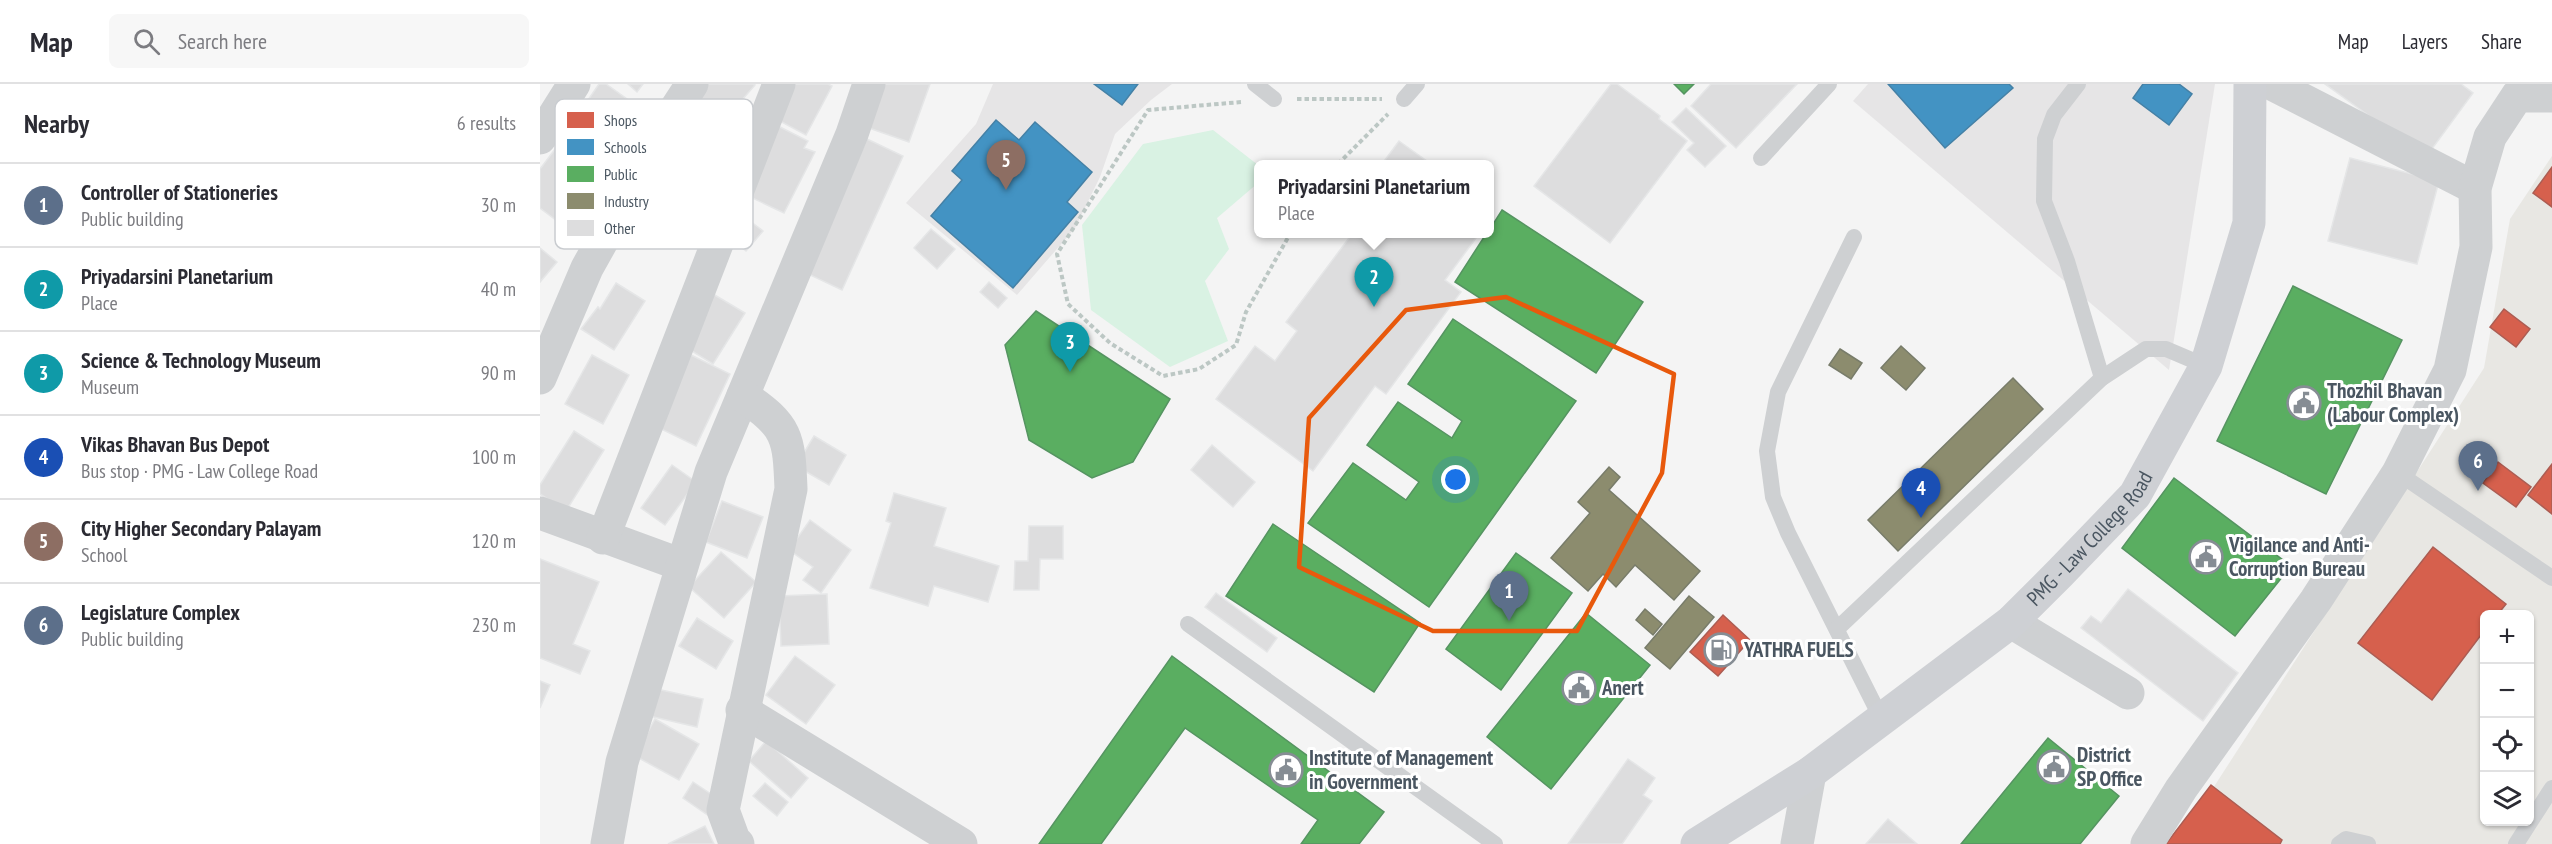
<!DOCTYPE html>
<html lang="en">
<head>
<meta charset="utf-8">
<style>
  body { margin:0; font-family:"PT Sans Narrow",sans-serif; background:#f7f7f7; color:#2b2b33 }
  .controls { position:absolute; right:18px; bottom:18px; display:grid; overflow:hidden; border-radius:9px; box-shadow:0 2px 4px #0004 }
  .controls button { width:54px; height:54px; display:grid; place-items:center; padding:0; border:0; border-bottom:2px solid #e1e1e2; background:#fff; color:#2b2b33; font:30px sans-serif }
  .you { position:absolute; left:916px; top:396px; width:21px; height:21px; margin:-15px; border:4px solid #fff; border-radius:50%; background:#1a73e8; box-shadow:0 0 0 9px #1a73e833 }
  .badge { display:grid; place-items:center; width:39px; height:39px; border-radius:50%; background:#b45309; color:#fff; font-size:20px; font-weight:700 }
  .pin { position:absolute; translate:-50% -50px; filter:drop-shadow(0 2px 3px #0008) }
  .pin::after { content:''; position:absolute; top:32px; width:21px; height:18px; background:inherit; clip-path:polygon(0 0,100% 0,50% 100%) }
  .popup { position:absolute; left:714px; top:76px; width:240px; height:78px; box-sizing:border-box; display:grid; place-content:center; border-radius:9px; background:#fff; filter:drop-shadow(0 2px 4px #0005); font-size:20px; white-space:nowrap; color:#7c7c81 }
  .popup b { font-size:22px; color:#2b2b33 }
  .popup::after { content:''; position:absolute; left:50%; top:100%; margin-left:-12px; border:12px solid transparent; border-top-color:#fff }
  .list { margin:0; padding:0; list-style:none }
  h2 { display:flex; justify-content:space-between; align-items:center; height:78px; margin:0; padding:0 24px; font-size:26px }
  h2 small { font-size:20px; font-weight:400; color:#7c7c81 }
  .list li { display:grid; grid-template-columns:39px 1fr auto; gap:18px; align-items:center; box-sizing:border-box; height:84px; padding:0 24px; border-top:2px solid #e1e1e2 }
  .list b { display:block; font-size:22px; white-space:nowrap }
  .list p { margin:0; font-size:20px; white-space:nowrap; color:#7c7c81 }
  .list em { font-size:20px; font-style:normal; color:#7c7c81 }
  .icon { flex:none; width:33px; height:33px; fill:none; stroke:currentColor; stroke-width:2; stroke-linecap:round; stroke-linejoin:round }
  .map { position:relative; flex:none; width:2012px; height:760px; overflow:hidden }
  header { display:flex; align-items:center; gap:36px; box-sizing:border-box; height:84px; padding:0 30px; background:#fff; border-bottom:2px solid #e1e1e2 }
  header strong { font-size:28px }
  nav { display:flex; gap:33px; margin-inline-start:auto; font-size:21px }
  .search { width:420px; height:54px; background:#f7f7f7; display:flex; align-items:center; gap:15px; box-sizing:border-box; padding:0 21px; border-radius:9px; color:#7c7c81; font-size:22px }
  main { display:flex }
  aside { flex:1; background:#fff }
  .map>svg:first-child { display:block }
  .commercial { fill:#e8e7e3; fill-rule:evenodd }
  .education { fill:#e6e5e6 }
  .green { fill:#d9f2e3 }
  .shops { fill:#d6604d; stroke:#ac5d53; stroke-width:1.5 }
  .schools { fill:#4393c3; stroke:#4581a6; stroke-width:1.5 }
  .public { fill:#5aae61; stroke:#559461; stroke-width:1.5 }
  .industry { fill:#8c8c6e; stroke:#787c6a; stroke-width:1.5 }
  .building { fill:#ddddde; stroke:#e5e6e7; stroke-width:1.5 }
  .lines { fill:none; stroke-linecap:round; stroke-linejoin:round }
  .path { stroke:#bcc7c4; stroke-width:4; stroke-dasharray:4.5 3; stroke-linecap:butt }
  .service { stroke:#ced0d2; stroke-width:16 }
  .minor { stroke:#ced0d2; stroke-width:33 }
  .tertiary { stroke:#ced0d2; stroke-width:33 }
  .secondary { stroke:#ced0d4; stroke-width:33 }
  .marked { fill:none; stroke:#e8590c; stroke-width:4.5; stroke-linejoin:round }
  .labels { text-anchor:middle; stroke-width:6; stroke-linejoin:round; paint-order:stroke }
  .poi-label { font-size:21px; font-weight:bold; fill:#4a5661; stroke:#fff; text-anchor:start }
  .street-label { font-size:21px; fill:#4a5661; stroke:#fff }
  .key { fill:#fff; stroke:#c9ccd0; stroke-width:1.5 }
  .key-label { font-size:16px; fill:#4a5661 }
</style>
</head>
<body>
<header>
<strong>Map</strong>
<div class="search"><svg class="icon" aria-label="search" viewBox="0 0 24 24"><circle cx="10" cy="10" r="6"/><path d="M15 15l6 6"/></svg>Search here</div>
<nav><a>Map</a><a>Layers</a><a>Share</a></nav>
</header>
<main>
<aside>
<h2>Nearby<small>6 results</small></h2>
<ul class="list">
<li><span class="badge" style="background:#5c6f8a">1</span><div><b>Controller of Stationeries</b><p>Public building</p></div><em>30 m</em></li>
<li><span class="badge" style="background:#0f9aa8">2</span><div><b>Priyadarsini Planetarium</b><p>Place</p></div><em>40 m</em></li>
<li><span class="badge" style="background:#0f9aa8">3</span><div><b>Science &amp; Technology Museum</b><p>Museum</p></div><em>90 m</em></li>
<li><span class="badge" style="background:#1a4fb4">4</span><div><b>Vikas Bhavan Bus Depot</b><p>Bus stop · PMG - Law College Road</p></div><em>100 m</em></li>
<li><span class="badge" style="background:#8d6e63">5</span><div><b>City Higher Secondary Palayam</b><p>School</p></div><em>120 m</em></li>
<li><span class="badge" style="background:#5c6f8a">6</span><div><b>Legislature Complex</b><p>Public building</p></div><em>230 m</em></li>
</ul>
</aside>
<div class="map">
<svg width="2012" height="760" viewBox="0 0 2012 760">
  <rect width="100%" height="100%" fill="#f4f4f4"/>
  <path class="commercial" d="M2012 72V760H1637L1944 284 1970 135ZM1944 530H1990V738H1944Z"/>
  <g class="education">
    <polygon points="453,0 632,0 611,16 575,50 560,93 535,144 477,211 366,119 436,40"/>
    <polygon points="1328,0 1675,0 1629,286 1313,17"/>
  </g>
  <polygon class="green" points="673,46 718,81 718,99 677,134 689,165 665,197 688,257 630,283 551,226 542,141 603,60"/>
  <g class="shops">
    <polygon points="2012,83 2012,123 1993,109"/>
    <polygon points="1964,225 1990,245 1976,263 1950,243"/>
    <polygon points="1958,378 1991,403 1976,423 1943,399"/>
    <polygon points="2012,380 2012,430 1988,411"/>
    <polygon points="1893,463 1966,520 1958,530 1944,530 1944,547 1892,616 1818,559"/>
    <polygon points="1183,531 1210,556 1178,592 1150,568"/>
    <polygon points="1671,701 1742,756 1740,760 1626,760"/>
  </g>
  <g class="schools">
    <polygon points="554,0 598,0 582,21"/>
    <polygon points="1348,0 1469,0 1473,4 1405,64"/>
    <polygon points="1603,0 1639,0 1652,10 1629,41 1593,14"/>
    <polygon points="456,36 479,56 495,38 552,88 527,118 538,128 473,204 391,132 422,96 412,87"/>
  </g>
  <g class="public">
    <polygon points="1134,0 1154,0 1144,10"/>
    <polygon points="962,126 1103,218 1056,289 915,198 946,150 950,150 950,145"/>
    <polygon points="1753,202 1862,256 1786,410 1677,357"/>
    <polygon points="496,227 630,315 593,378 552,394 489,356 465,261"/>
    <polygon points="913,235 1036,317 889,523 768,439 813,379 866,416 879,398 827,361 858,318 912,354 922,337 868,300"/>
    <polygon points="1634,394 1751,482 1695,552 1582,464"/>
    <polygon points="733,440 880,539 834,608 686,512"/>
    <polygon points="976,469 1032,509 961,606 906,565"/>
    <polygon points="1046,529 1110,581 1011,705 947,653"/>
    <polygon points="632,572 844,728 819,760 761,760 778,736 645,644 561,760 499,760"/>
    <polygon points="1508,654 1579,712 1540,760 1421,760"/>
  </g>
  <g class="industry">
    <polygon points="1361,262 1385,284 1366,306 1341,284"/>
    <polygon points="1300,265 1322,279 1311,295 1289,281"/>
    <polygon points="1473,294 1503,325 1358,467 1328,436"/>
    <polygon points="1069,383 1080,393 1069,406 1160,487 1134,516 1095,481 1076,503 1063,490 1048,507 1011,474 1050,429 1038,418"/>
    <polygon points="1149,512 1174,533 1130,585 1105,564"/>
    <polygon points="1105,525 1122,540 1113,551 1096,536"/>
  </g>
  <g class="building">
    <polygon points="59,0 66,0 101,25 77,60 37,32"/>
    <polygon points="88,0 103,0 97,8"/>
    <polygon points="162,0 213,0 215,1 174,48 143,21"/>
    <polygon points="255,0 288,0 292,2 266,51 236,35"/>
    <polygon points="341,0 390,0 369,58 326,43"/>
    <polygon points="1071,0 1077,0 1120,32 1119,35 1147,57 1070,159 994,102"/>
    <polygon points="1171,0 1257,0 1196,64 1151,22"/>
    <polygon points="1785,0 1921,0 1933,9 1886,73"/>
    <polygon points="1146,24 1186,62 1165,83 1147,66 1154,59 1132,38"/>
    <polygon points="152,33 169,45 162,55 145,43"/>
    <polygon points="238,42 268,57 264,64 275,68 244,129 204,110"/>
    <polygon points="31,44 75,77 25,143 0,124 0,85"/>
    <polygon points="142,53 176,74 145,126 111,105"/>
    <polygon points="327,55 363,72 302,206 266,189"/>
    <polygon points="859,57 891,80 842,80"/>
    <polygon points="1810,74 1899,97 1877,180 1788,157"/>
    <polygon points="206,134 223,147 206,167 190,154"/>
    <polygon points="391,145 415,165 397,185 374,164"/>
    <polygon points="812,150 823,150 838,160 846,150 939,150 905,196 921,208 846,310 835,302 773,387 676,315 715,262 735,277 757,247 746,238"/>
    <polygon points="0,164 17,178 0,198"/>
    <polygon points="449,198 467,214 458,224 440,208"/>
    <polygon points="76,199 105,217 74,266 41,245 58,223 60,225"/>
    <polygon points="173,210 205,229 173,280 142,261"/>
    <polygon points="52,271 89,291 63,340 25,320"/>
    <polygon points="151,271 190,290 156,362 117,343"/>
    <polygon points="34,347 64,366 26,427 0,410 0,401"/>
    <polygon points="274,352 306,371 289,401 256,382"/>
    <polygon points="672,361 715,398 693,423 651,386"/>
    <polygon points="132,381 156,398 125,441 101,424"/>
    <polygon points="354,409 406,424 394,462 459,482 448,518 394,502 388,522 330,504 351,439 346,437"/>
    <polygon points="182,417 223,433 207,474 166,458"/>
    <polygon points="270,436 311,466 281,509 263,496 273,483 249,466"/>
    <polygon points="489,442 523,442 523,475 500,475 499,506 474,506 475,477 488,477"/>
    <polygon points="181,468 216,498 184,534 149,503"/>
    <polygon points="0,475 59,498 33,560 50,567 40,590 0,574"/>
    <polygon points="1588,505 1698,589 1663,637 1541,544 1551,532 1561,539"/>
    <polygon points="676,509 737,554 727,568 665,523"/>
    <polygon points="287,510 289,560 241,562 239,512"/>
    <polygon points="157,534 193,557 176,585 139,562"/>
    <polygon points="255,572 295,601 266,640 226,611"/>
    <polygon points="0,597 10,601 0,624"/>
    <polygon points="112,604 163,615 157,643 105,631"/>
    <polygon points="115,635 159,660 139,696 95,672"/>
    <polygon points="226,657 268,694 251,714 209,677"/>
    <polygon points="1088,675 1115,694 1103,711 1112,717 1082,760 1028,760"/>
    <polygon points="153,698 180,716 169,732 143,714"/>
    <polygon points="225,699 248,718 237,732 213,712"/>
    <polygon points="1348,735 1377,760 1326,760"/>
    <polygon points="165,742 174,760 128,760"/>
  </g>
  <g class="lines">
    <g class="path">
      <polyline points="757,15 842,15"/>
      <polyline points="701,18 608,26 517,170 528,220 570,259 623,292 659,285 696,261 706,228 750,150"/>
      <polyline points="798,80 848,30"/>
    </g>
    <g class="service">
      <polyline points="715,0 734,15"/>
      <polyline points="1538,0 1514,31 1505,55 1504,117 1527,177 1562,294"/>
      <polyline points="864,15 877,0"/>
      <polyline points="1221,74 1289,0"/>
      <polyline points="1314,153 1238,308 1227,367 1233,413 1248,449 1341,634"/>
      <polyline points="1858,389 2012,494"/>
      <polyline points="648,540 955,760"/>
      <polyline points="1297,545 1562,294 1606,265 1626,265 1666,282"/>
      <polyline points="1799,760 1806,755 1828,760"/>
      <polyline points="1976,760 2012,704"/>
    </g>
    <g class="minor">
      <polyline points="1732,0 1935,104"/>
      <polyline points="0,54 34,0"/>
      <polyline points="0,294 47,184 137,23 152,0"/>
      <polyline points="0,429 142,481"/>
      <polyline points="63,454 239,0"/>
      <polyline points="1471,538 1588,609"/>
      <polyline points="202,626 421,760"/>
      <polyline points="67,760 82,678 171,388 312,50 329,0"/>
      <path d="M198 760 194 756 183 726 251 405C249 353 248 342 203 312"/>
      <polyline points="1257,760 1270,689"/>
    </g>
    <polyline class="tertiary" points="1607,760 1641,705 1776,516 1858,389 1910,286 1936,163 1935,104 1950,53 1977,12 2012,12"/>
    <path class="secondary" id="s1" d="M1157 760 1270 689 1471 538 1520 489 1595 411 1666 282 1709 139 1710 0"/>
  </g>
  <path class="marked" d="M966 213 1134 290 1122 389 1037 547H893L759 483 769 334 866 226Z"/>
  <defs>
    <symbol id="civic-ring" viewBox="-11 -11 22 22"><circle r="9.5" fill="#fff" stroke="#868d94" stroke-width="1.5"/><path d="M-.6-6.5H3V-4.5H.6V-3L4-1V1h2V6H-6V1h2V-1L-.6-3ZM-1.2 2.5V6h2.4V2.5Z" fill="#868d94"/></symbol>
    <symbol id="fuel-ring" viewBox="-11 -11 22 22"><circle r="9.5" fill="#fff" stroke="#868d94" stroke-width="1.5"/><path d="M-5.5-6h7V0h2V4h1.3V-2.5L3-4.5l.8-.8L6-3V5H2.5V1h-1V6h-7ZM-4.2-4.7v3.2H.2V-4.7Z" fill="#868d94"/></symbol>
  </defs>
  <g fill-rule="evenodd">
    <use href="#civic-ring" x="1745" y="300" width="38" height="38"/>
    <use href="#civic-ring" x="1647" y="454" width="38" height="38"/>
    <use href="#fuel-ring" x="1162" y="547" width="38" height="38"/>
    <use href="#civic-ring" x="1020" y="585" width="38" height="38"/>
    <use href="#civic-ring" x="1495" y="664" width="38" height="38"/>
    <use href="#civic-ring" x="727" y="667" width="38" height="38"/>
  </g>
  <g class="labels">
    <g class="poi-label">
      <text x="1787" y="314">Thozhil Bhavan<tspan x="1787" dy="24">(Labour Complex)</tspan></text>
      <text x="1689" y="468">Vigilance and Anti-<tspan x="1689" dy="24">Corruption Bureau</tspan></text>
      <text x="1204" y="573">YATHRA FUELS</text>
      <text x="1062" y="611">Anert</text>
      <text x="1537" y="678">District<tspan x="1537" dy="24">SP Office</tspan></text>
      <text x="769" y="681">Institute of Management<tspan x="769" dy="24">in Government</tspan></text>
    </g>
    <g class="street-label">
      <text dy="7" stroke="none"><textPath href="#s1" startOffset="500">PMG - Law College Road</textPath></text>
    </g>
  </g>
  <rect x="15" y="15" width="198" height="150" rx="9" class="key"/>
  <rect x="27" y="28" width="27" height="16" fill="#d6604d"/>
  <rect x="27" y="55" width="27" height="16" fill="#4393c3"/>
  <rect x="27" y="82" width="27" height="16" fill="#5aae61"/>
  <rect x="27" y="109" width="27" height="16" fill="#8c8c6e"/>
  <rect x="27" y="136" width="27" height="16" fill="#ddddde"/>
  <g class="key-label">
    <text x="64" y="42">Shops</text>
    <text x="64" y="69">Schools</text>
    <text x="64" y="96">Public</text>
    <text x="64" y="123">Industry</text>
    <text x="64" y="150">Other</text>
  </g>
</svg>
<div class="controls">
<button>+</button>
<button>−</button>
<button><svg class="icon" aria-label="locate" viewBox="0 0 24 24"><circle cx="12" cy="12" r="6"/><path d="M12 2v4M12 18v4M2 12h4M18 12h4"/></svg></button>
<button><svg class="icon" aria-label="layers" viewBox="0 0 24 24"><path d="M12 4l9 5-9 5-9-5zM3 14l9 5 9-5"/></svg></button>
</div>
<div class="you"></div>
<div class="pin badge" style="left:969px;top:537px;background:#5c6f8a">1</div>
<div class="pin badge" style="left:834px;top:223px;background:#0f9aa8">2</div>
<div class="popup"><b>Priyadarsini Planetarium</b>Place</div>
<div class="pin badge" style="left:530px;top:288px;background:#0f9aa8">3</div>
<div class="pin badge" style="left:1381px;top:434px;background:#1a4fb4">4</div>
<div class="pin badge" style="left:466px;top:106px;background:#8d6e63">5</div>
<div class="pin badge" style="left:1938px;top:407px;background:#5c6f8a">6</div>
</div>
</main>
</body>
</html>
